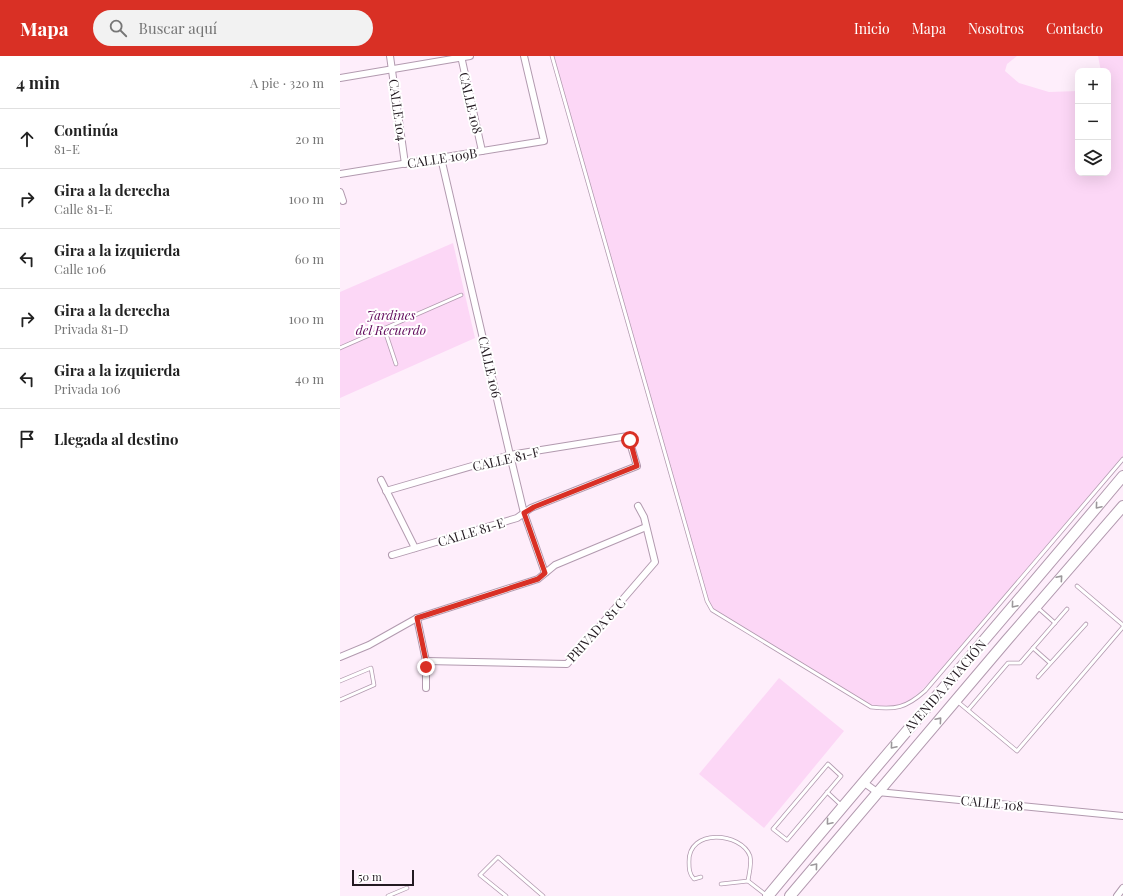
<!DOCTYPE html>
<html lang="es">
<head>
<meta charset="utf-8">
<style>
  body { margin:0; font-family:"Playfair Display",serif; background:#f2f2f2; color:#222 }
  .controls { position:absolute; right:12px; top:12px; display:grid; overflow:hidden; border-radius:8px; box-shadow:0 4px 16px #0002 }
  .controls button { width:36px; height:36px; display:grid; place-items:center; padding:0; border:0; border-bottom:1px solid #e0e0e0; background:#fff; color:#222; font:20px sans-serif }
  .scale { position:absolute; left:12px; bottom:10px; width:62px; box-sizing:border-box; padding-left:4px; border:2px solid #231a21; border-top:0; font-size:11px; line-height:14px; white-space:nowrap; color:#231a21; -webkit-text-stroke:3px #fff; paint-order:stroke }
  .stop { position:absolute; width:12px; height:12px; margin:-9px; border:3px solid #d93025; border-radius:50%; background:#fff }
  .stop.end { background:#d93025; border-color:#fff; box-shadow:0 1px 4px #0008 }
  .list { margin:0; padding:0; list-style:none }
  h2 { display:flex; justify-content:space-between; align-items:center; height:52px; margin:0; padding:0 16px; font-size:17px }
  h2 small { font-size:13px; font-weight:400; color:#767676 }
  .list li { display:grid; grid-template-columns:26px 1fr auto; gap:12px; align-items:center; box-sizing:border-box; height:60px; padding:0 16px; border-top:1px solid #e0e0e0 }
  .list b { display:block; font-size:15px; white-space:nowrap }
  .list p { margin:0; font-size:13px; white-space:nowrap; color:#767676 }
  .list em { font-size:13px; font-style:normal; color:#767676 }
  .icon { flex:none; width:22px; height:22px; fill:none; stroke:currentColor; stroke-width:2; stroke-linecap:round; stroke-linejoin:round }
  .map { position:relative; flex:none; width:783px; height:840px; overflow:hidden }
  header { display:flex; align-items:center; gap:24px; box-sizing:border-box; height:56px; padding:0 20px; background:#d93025; color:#fff }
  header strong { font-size:19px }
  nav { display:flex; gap:22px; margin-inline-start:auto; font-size:14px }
  .search { width:280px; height:36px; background:#f2f2f2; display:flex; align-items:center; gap:10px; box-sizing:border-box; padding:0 14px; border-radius:22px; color:#767676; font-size:15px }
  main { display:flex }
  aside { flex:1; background:#fff }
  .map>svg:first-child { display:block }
  .green { fill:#fcd7f6 }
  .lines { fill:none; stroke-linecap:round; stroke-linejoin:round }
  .lane-casing { stroke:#b29aaf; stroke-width:4.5 }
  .street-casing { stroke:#b29aaf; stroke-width:8 }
  .primary-casing { stroke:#b29aaf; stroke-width:12 }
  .lane { stroke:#fff; stroke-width:3 }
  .street { stroke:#fff; stroke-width:6 }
  .primary { stroke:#fff; stroke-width:10 }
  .oneway { stroke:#9c989b }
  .route { stroke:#d93025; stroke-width:5 }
  .labels { text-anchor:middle; stroke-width:4; stroke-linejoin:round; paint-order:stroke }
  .street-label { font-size:13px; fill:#231a21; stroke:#fff }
  .park-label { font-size:13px; font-style:italic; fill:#5f085a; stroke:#fff }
</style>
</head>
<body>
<header>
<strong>Mapa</strong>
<div class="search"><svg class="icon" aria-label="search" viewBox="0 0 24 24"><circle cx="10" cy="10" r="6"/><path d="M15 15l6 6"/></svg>Buscar aquí</div>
<nav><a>Inicio</a><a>Mapa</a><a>Nosotros</a><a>Contacto</a></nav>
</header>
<main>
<aside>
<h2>4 min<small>A pie · 320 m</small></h2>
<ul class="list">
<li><svg class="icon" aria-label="ahead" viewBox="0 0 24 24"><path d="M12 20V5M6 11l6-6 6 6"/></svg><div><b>Continúa</b><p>81-E</p></div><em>20 m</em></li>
<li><svg class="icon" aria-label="right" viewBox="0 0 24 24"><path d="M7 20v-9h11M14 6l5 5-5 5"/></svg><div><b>Gira a la derecha</b><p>Calle 81-E</p></div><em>100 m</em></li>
<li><svg class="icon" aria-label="left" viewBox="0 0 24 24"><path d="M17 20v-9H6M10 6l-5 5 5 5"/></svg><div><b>Gira a la izquierda</b><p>Calle 106</p></div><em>60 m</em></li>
<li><svg class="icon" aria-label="right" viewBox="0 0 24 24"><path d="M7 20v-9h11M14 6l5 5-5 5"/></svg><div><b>Gira a la derecha</b><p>Privada 81-D</p></div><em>100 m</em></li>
<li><svg class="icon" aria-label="left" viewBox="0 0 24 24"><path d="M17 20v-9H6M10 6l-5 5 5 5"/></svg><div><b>Gira a la izquierda</b><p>Privada 106</p></div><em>40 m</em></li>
<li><svg class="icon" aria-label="arrive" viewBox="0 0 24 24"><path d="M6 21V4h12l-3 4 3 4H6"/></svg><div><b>Llegada al destino</b></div></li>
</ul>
</aside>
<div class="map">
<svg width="783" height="840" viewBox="0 0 783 840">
  <rect width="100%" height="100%" fill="#feeefb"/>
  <g class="green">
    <path d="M214 0H677L667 8 665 15 679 27 709 36 738 35V117H768V15H761L758 0H783V400L591 625C579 637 565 652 546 652 541 651 536 650 531 650L372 553 369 549Z"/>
    <polygon points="113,187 135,282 0,342 0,236"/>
    <polygon points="439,622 504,675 424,772 359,718"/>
  </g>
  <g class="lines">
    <defs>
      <g id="lane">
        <path d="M212 0 367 545 372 554 531 651C555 654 566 652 585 635L783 403"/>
        <polyline points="44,272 56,308"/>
        <polyline points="0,292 121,239"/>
        <polyline points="737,530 783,569"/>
        <polyline points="697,551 715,567"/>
        <polyline points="693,592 710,607"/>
        <polyline points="698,621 746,568"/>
        <polyline points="0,625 31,612 34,629 0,644"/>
        <polyline points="618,646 677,695 783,571"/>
        <polyline points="628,654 668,607 680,607 727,553"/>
        <polygon points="488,708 501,720 447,784 433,773"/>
        <polyline points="487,736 501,749"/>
        <path d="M361 821 354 823C349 818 349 812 349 806 348 772 401 776 410 800 412 808 409 817 408 825"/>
        <polyline points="381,828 408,825 426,839"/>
        <polyline points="48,840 67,832"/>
        <polyline points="166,840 140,819 158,801 203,840"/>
      </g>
      <g id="street">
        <polyline points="50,0 65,108"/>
        <polyline points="121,0 142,95"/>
        <polyline points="0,22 130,0"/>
        <polyline points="101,102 170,399 184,457 205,517"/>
        <polyline points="0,118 204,85 184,0"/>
        <polyline points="0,136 3,145"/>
        <polyline points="41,424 75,492"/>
        <polyline points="46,435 170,399 288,380 297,410 191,452 177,462 52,499"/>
        <polyline points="77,562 86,605 86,632"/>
        <polyline points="0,601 29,589 77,562 198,523 215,509 306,471"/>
        <polyline points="86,605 227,608 315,506 304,461 298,450"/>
        <polyline points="523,726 537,736 548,737 783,760"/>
        <polyline points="777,840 783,832"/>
      </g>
      <g id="primary">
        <path d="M428 840C545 699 665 561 783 420"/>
        <polyline points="450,840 667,584 783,450"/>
      </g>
    </defs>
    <use href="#lane" class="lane-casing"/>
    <use href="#street" class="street-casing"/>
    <use href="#primary" class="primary-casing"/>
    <use href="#lane" class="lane"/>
    <use href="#street" class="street"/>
    <use href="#primary" class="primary"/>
  </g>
  <defs><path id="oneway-chevron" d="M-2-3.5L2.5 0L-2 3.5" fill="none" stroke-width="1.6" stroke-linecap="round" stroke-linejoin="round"/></defs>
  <g class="oneway">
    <use href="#oneway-chevron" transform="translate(758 450) rotate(130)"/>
    <use href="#oneway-chevron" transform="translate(720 522) rotate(-49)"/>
    <use href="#oneway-chevron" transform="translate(674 549) rotate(130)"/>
    <use href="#oneway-chevron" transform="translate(599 664) rotate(-49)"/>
    <use href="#oneway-chevron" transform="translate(553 690) rotate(130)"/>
    <use href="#oneway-chevron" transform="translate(489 766) rotate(130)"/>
    <use href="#oneway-chevron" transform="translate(475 810) rotate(-50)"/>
  </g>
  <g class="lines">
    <polyline class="route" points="86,611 86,605 77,562 198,523 205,517 184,457 194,451 297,410 290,384"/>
  </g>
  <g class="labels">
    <g class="street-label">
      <text transform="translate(131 47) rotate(77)" y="5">CALLE 108</text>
      <text transform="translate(58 54) rotate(82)" y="5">CALLE 104</text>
      <text transform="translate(102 102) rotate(-9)" y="5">CALLE 109B</text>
      <text transform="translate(150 311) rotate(77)" y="5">CALLE 106</text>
      <text transform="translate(166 403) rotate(-13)" y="5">CALLE 81-F</text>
      <text transform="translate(131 476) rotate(-17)" y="5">CALLE 81-E</text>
      <text transform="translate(256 574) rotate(-48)" y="5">PRIVADA 81 C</text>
      <text transform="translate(605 630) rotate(-49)" y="5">AVENIDA AVIACIÓN</text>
      <text transform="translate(652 747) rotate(6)" y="5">CALLE 108</text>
    </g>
    <g class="park-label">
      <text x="51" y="264">Jardines<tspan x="51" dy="15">del Recuerdo</tspan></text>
    </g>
  </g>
</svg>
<div class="controls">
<button>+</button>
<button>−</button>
<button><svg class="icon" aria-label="layers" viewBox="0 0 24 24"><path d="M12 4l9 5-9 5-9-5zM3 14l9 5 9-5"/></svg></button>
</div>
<div class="scale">50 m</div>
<div class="stop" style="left:290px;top:384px"></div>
<div class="stop end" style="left:86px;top:611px"></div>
</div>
</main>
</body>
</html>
